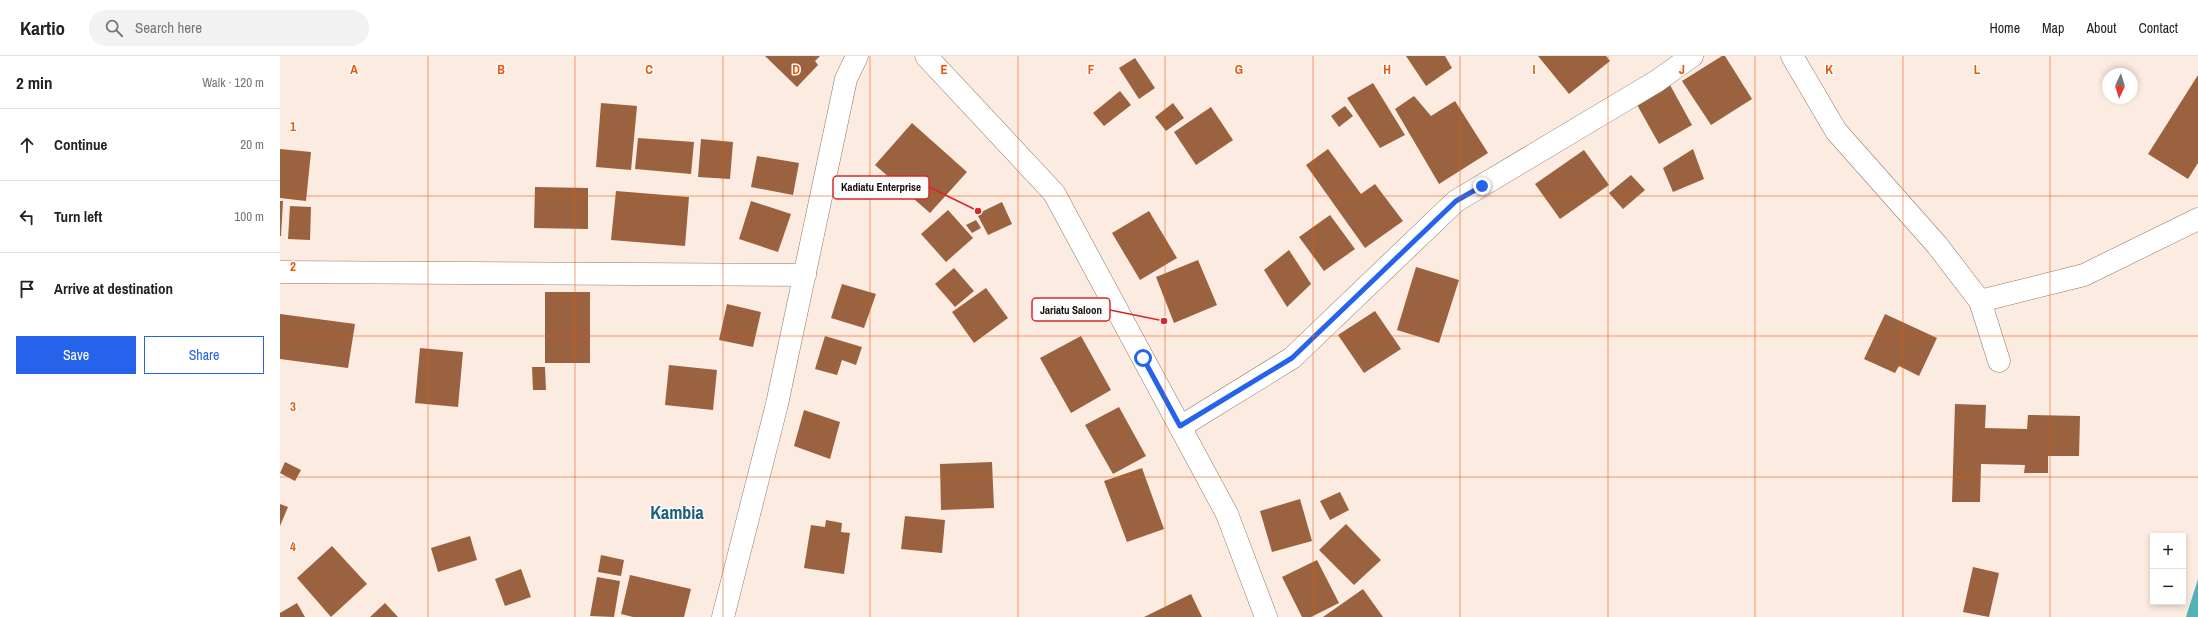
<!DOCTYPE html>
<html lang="en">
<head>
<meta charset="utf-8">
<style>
  body { margin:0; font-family:"Archivo Narrow",sans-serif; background:#f2f2f2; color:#222 }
  .controls { position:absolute; right:12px; bottom:12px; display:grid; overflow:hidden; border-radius:0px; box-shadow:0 2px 6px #0003 }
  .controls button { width:36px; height:36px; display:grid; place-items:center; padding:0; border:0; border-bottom:1px solid #e0e0e0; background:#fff; color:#222; font:20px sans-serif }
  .compass { position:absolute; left:1822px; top:12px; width:36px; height:36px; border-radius:50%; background:#fff; box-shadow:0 2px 6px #0003; rotate:184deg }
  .stop { position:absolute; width:12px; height:12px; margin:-9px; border:3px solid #2563eb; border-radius:50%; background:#fff }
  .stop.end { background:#2563eb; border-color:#fff; box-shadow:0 1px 4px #0008 }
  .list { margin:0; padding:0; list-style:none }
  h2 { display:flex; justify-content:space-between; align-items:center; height:52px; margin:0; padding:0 16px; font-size:17px }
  h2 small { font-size:13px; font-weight:400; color:#767676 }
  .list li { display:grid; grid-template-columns:26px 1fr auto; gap:12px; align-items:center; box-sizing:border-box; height:72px; padding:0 16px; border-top:1px solid #e0e0e0 }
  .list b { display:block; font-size:15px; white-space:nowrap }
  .list em { font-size:13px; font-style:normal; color:#767676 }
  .actions { display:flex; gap:8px; padding:12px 16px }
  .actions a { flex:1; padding:9px 0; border:1px solid #2563eb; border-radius:0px; text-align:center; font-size:14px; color:#2563eb }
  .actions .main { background:#2563eb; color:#fff }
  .icon { flex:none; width:22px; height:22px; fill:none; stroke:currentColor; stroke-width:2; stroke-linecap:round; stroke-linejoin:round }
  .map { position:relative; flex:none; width:1918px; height:561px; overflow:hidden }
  header { display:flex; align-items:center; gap:24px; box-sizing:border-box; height:56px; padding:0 20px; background:#fff; border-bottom:1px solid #e0e0e0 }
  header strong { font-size:19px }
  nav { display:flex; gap:22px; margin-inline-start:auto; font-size:14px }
  .search { width:280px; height:36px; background:#f2f2f2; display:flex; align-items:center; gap:10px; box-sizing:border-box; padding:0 14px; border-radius:22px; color:#767676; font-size:15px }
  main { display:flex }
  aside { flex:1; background:#fff }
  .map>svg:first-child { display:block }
  .water { fill:#53b1b8 }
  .building { fill:#9a623e }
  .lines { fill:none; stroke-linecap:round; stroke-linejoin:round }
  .minor-casing { stroke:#927969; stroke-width:23 }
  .minor { stroke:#fff; stroke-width:22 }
  .route { stroke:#2563eb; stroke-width:5 }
  .grid { fill:none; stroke:#e8590c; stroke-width:1; stroke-opacity:0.55 }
  .labels { text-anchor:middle; stroke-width:3; stroke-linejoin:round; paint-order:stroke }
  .town-label { font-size:18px; font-weight:bold; fill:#1d5e7c; stroke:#fcfcfc }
  .grid-label { font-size:13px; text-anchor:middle; font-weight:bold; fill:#e8590c; stroke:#fcfcfc; stroke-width:3; stroke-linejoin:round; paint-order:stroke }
  .leader { fill:none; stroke:#d62828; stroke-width:1.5 }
  .callout-dot { fill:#d62828; stroke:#fcfcfc; stroke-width:1.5 }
  .callout { fill:#fcfcfc; stroke:#d62828; stroke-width:1.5 }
  .callout-label { font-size:11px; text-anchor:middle; font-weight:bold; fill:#150c06 }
</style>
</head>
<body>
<header>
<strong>Kartio</strong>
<div class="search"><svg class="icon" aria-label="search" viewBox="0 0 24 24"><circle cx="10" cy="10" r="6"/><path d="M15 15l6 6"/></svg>Search here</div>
<nav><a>Home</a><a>Map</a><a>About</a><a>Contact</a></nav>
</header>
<main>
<aside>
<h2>2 min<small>Walk · 120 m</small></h2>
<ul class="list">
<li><svg class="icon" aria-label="ahead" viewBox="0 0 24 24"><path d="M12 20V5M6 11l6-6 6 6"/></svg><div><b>Continue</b></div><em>20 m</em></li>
<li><svg class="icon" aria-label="left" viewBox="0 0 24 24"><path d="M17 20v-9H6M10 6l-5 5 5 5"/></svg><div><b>Turn left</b></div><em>100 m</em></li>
<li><svg class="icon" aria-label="arrive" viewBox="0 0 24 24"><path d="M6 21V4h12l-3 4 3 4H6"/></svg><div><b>Arrive at destination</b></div></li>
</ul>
<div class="actions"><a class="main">Save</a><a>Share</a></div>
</aside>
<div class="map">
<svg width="1918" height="561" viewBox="0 0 1918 561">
  <rect width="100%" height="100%" fill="#fcebe0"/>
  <polygon class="water" points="1918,523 1918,561 1906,561"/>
  <g class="building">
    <polygon points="485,0 540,0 535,5 538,9 517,31"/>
    <polygon points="1126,0 1165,0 1172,12 1146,30"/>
    <polygon points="1258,0 1326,0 1330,5 1289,38"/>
    <polygon points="1442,0 1445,0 1472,43 1431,69 1402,25"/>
    <polygon points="855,2 875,32 859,43 839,12"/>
    <polygon points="1918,19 1918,107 1908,123 1868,98"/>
    <polygon points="1093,27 1125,79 1100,92 1067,42"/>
    <polygon points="1390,29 1412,69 1379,88 1356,47"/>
    <polygon points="840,35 851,49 824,70 813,57"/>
    <polygon points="1134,40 1151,60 1175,45 1208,97 1159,128 1115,53"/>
    <polygon points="321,47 357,50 351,114 316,111"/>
    <polygon points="893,47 904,62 886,75 875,61"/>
    <polygon points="1065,50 1073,60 1059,71 1051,60"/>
    <polygon points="931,51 953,84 916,109 894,76"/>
    <polygon points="632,67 687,116 650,157 595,109"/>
    <polygon points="358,82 414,86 411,118 355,113"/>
    <polygon points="421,83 453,86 450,123 418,121"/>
    <polygon points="0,93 31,96 26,145 0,142"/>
    <polygon points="1048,93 1081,138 1095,128 1123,165 1085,192 1026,109"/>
    <polygon points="1413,93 1424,123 1393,136 1383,112"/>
    <polygon points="1304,94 1329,129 1280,163 1255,128"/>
    <polygon points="477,100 519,107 513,139 471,131"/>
    <polygon points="1351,119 1365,134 1343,153 1329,137"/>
    <polygon points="255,131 308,132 308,173 254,172"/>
    <polygon points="336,135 409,141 405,190 331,184"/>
    <polygon points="0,145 3,145 1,180 0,180"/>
    <polygon points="471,145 511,158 498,196 459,183"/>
    <polygon points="722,146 732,168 708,179 697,158"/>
    <polygon points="10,150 31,151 30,184 8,183"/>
    <polygon points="668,154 693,182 666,206 641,178"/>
    <polygon points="869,155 897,202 860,224 832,177"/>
    <polygon points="1050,159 1075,193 1044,215 1019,181"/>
    <polygon points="696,164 701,172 692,177 686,169"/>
    <polygon points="1009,194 1031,228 1007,251 984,214"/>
    <polygon points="918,204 937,249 894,267 876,221"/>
    <polygon points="1136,211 1179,224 1159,287 1117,274"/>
    <polygon points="674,212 694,235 675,251 655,228"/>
    <polygon points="562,228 596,238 584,272 551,262"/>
    <polygon points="706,232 728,262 694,287 672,256"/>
    <rect x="265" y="236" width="45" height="71"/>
    <polygon points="447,248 481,256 473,291 439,284"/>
    <polygon points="1095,255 1121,293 1084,317 1058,279"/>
    <polygon points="0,258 75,268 68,312 0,303"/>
    <polygon points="1605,258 1657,282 1639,320 1619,310 1615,317 1584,303"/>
    <polygon points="545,280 582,291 576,309 562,304 557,319 535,313"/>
    <polygon points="801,280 831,334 791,357 760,302"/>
    <polygon points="140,292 183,296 178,351 135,347"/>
    <polygon points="389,309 437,314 433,354 385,349"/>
    <polygon points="252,311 265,311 266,334 253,334"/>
    <polygon points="1675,348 1706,349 1705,372 1747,373 1748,359 1800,360 1799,400 1768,400 1768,417 1744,417 1745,409 1701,408 1700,446 1672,446"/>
    <polygon points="839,351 866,400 833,418 805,369"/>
    <polygon points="524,354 560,366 550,403 514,390"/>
    <polygon points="5,406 21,414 15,425 0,417"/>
    <polygon points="712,406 714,452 661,454 660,408"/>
    <polygon points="862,412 884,473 847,486 824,425"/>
    <polygon points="1060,436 1069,454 1050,464 1040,445"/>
    <polygon points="1020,443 1032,485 992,496 980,455"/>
    <polygon points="0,448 8,451 0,470"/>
    <polygon points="625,460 665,464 662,497 621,493"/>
    <polygon points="546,464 562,467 561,476 570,477 564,518 524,512 531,469 545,471"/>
    <polygon points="1066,468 1101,504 1074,529 1039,494"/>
    <polygon points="190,480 197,504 158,516 151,492"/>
    <polygon points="52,490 87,528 51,561 17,522"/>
    <polygon points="321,499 344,504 341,520 318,516"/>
    <polygon points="1037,504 1059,547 1031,561 1022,561 1002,521"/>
    <polygon points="1693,511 1719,517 1709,561 1683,556"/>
    <polygon points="241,513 251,541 225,550 215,523"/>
    <polygon points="350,519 411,533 404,561 353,561 341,558"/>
    <polygon points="317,521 340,525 334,561 310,560"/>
    <polygon points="1083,533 1103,561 1043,561"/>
    <polygon points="911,538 922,561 864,561"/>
    <polygon points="17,547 25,561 0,561 0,557"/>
    <polygon points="105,547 118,561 90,561"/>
  </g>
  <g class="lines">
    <defs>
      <g id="minor">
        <polyline points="646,0 774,137 947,458 986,561"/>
        <polyline points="1512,0 1556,75 1657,189 1700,245 1719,305"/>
        <polyline points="0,216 525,219"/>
        <polyline points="1700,245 1804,219 1918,163"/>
        <polyline points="900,371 1012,302 1176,145 1377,25 1412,0"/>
        <polyline points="443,561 497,348 566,23 577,0"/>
      </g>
    </defs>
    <use href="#minor" class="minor-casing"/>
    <use href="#minor" class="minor"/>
  </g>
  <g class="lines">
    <polyline class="route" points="863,302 900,370 1012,302 1176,145 1202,130"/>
  </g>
  <path class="grid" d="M148 0V561M295 0V561M443 0V561M590 0V561M738 0V561M885 0V561M1033 0V561M1180 0V561M1328 0V561M1475 0V561M1623 0V561M1770 0V561M0 140H1918M0 280H1918M0 421H1918"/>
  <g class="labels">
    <g class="town-label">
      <text x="397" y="463">Kambia</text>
    </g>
  </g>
  <g class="grid-label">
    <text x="74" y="18">A</text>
    <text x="221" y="18">B</text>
    <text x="369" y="18">C</text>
    <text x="516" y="18">D</text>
    <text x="664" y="18">E</text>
    <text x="811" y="18">F</text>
    <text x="959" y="18">G</text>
    <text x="1107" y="18">H</text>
    <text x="1254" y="18">I</text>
    <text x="1402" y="18">J</text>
    <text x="1549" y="18">K</text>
    <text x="1697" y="18">L</text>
    <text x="13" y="75">1</text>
    <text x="13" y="215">2</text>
    <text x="13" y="355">3</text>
    <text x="13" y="495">4</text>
  </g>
  <path class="leader" d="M698 155L649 131M884 265L830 254"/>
  <g class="callout-dot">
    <circle cx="698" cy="155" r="4"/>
    <circle cx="884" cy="265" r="4"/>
  </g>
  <g class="callout">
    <rect x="553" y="120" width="96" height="23" rx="4"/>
    <rect x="752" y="242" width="78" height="23" rx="4"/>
  </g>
  <g class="callout-label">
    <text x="601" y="135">Kadiatu Enterprise</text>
    <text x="791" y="258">Jariatu Saloon</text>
  </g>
</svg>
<div class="controls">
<button>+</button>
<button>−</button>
</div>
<svg class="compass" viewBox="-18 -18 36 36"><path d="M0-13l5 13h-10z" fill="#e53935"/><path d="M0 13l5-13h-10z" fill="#767676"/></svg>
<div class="stop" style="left:863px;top:302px"></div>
<div class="stop end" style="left:1202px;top:130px"></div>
</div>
</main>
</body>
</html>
